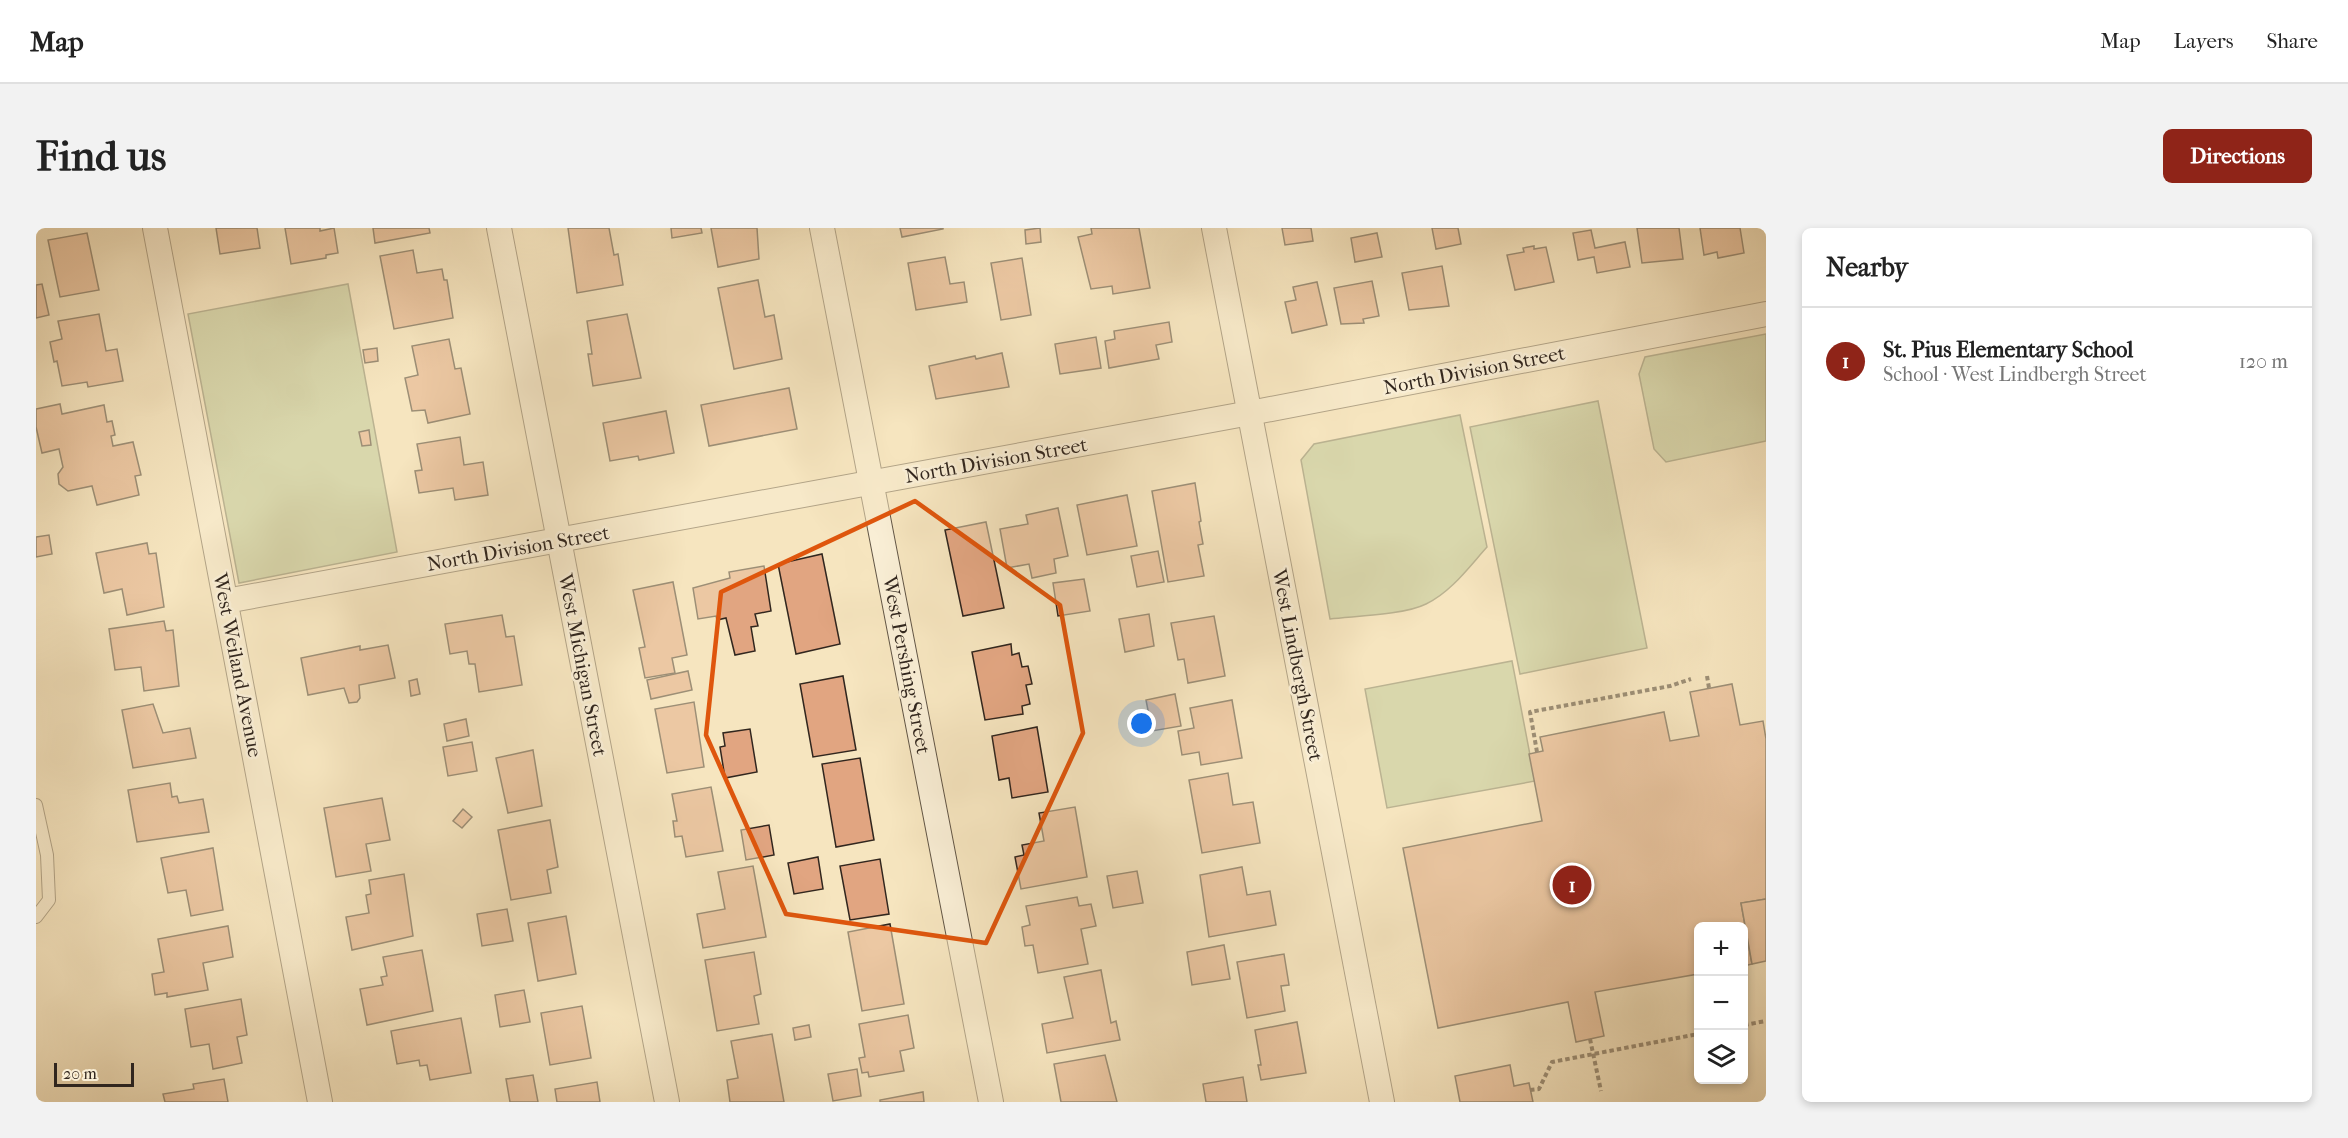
<!DOCTYPE html>
<html lang="en">
<head>
<meta charset="utf-8">
<style>
  body { margin:0; font-family:"IM FELL French Canon",serif; background:#f2f2f2; color:#222 }
  .controls { position:absolute; right:18px; bottom:18px; display:grid; overflow:hidden; border-radius:9px; box-shadow:0 3px 9px #0003 }
  .controls button { width:54px; height:54px; display:grid; place-items:center; padding:0; border:0; border-bottom:2px solid #e0e0e0; background:#fff; color:#222; font:30px sans-serif }
  .scale { position:absolute; left:18px; bottom:15px; width:80px; box-sizing:border-box; padding-left:6px; border:3px solid #31261e; border-top:0; font-size:16px; line-height:21px; white-space:nowrap; color:#31261e; -webkit-text-stroke:4px #f9eed5; paint-order:stroke }
  .you { position:absolute; left:1106px; top:496px; width:21px; height:21px; margin:-15px; border:4px solid #fff; border-radius:50%; background:#1a73e8; box-shadow:0 0 0 9px #1a73e833 }
  .badge { display:grid; place-items:center; width:39px; height:39px; border-radius:50%; background:#8f2418; color:#fff; font-size:20px; font-weight:700 }
  .pin { position:absolute; translate:-50% -50%; border:3px solid #fff; box-shadow:0 2px 6px #0006 }
  .list { margin:0; padding:0; list-style:none }
  h2 { display:flex; justify-content:space-between; align-items:center; height:78px; margin:0; padding:0 24px; font-size:26px }
  h2 small { font-size:20px; font-weight:400; color:#767676 }
  .list li { display:grid; grid-template-columns:39px 1fr auto; gap:18px; align-items:center; box-sizing:border-box; height:108px; padding:0 24px; border-top:2px solid #e0e0e0 }
  .list b { display:block; font-size:22px; white-space:nowrap }
  .list p { margin:0; font-size:20px; white-space:nowrap; color:#767676 }
  .list em { font-size:20px; font-style:normal; color:#767676 }
  .icon { flex:none; width:33px; height:33px; fill:none; stroke:currentColor; stroke-width:2; stroke-linecap:round; stroke-linejoin:round }
  .map { position:relative; flex:none; width:1730px; height:874px; overflow:hidden; border-radius:9px }
  header { display:flex; align-items:center; gap:36px; box-sizing:border-box; height:84px; padding:0 30px; background:#fff; border-bottom:2px solid #e0e0e0 }
  header strong { font-size:28px }
  nav { display:flex; gap:33px; margin-inline-start:auto; font-size:21px }
  .intro { display:flex; align-items:center; justify-content:space-between; box-sizing:border-box; height:144px; padding:0 36px }
  h1 { margin:0; font-size:42px }
  .button { padding:15px 27px; border-radius:9px; background:#8f2418; color:#fff; font-size:21px; font-weight:700 }
  main { display:flex; gap:36px; padding:0 36px }
  aside { flex:1; background:#fff; border-radius:9px; box-shadow:0 3px 9px #0003 }
  .map>svg:first-child { display:block }
  .green { fill:#b7c696; stroke:#74765a; stroke-width:1.5 }
  .building { fill:#e1a581; stroke:#31261e; stroke-width:1.5 }
  .lines { fill:none; stroke-linecap:round; stroke-linejoin:round }
  .lane-casing { stroke:#625646; stroke-width:14 }
  .street-casing { stroke:#625646; stroke-width:26 }
  .path { stroke:#31261e; stroke-width:4; stroke-dasharray:4.5 3; stroke-linecap:butt }
  .lane { stroke:#f9eed5; stroke-width:12 }
  .street { stroke:#f9eed5; stroke-width:24 }
  .marked { fill:none; stroke:#df560d; stroke-width:4.5; stroke-linejoin:round }
  .labels { text-anchor:middle; stroke-width:5; stroke-linejoin:round; paint-order:stroke }
  .street-label { font-size:20px; fill:#31261e; stroke:#f9eed5 }
</style>
</head>
<body>
<header>
<strong>Map</strong>
<nav><a>Map</a><a>Layers</a><a>Share</a></nav>
</header>
<div class="intro"><h1>Find us</h1><a class="button">Directions</a></div>
<main>
<div class="map">
<svg width="1730" height="874" viewBox="0 0 1730 874">
  <rect width="100%" height="100%" fill="#f6e5bf"/>
  <filter id="stains"><feTurbulence type="fractalNoise" baseFrequency=".00333" numOctaves="4"/><feColorMatrix values="0 0 0 0 .2 0 0 0 0 .09 0 0 0 0 .02 0 0 0 .5 -.17"/></filter>
  <radialGradient id="worn" r=".72"><stop offset=".6" stop-color="#630" stop-opacity="0"/><stop offset="1" stop-color="#630" stop-opacity=".3"/></radialGradient>
  <g class="green">
    <polygon points="312,56 361,324 203,355 152,86"/>
    <polygon points="1730,106 1730,213 1630,234 1618,221 1603,146 1609,129"/>
    <polygon points="1562,173 1611,420 1484,446 1434,199"/>
    <path d="M1424 187 1451 319C1433 339 1415 364 1390 376 1368 387 1319 388 1294 391L1265 232 1278 216Z"/>
    <polygon points="1476,433 1499,553 1351,580 1329,461"/>
  </g>
  <g class="building">
    <polygon points="180,0 221,0 224,20 184,26"/>
    <polygon points="249,0 284,0 284,3 298,0 302,25 290,27 290,30 255,36"/>
    <polygon points="337,0 393,0 394,5 339,15"/>
    <polygon points="532,0 573,0 578,27 582,26 587,57 541,65"/>
    <polygon points="635,0 665,0 666,5 636,10"/>
    <polygon points="675,0 721,0 723,31 682,39"/>
    <polygon points="864,0 907,0 907,1 866,9"/>
    <polygon points="1004,0 1005,14 990,16 989,2"/>
    <polygon points="1055,0 1103,0 1114,60 1077,66 1076,58 1055,61 1042,9 1056,6"/>
    <polygon points="1246,0 1275,0 1277,13 1249,17"/>
    <polygon points="1396,0 1422,0 1425,16 1400,21"/>
    <polygon points="1601,0 1643,0 1647,31 1606,35"/>
    <polygon points="1664,0 1704,0 1708,25 1682,30 1681,24 1668,27"/>
    <polygon points="1555,2 1559,20 1589,14 1594,39 1561,45 1558,29 1542,32 1537,5"/>
    <polygon points="51,5 63,62 24,69 12,12"/>
    <polygon points="1341,5 1346,29 1319,34 1315,10"/>
    <polygon points="1498,18 1498,21 1510,19 1518,54 1479,62 1471,27 1488,24 1487,20"/>
    <polygon points="377,22 381,45 406,41 408,52 411,52 417,90 358,101 344,28"/>
    <polygon points="909,29 914,56 928,54 931,74 880,82 872,35"/>
    <polygon points="986,30 995,87 965,92 955,35"/>
    <polygon points="1406,38 1413,78 1373,82 1366,45"/>
    <polygon points="722,52 729,89 738,87 746,131 698,141 682,60"/>
    <polygon points="1336,53 1343,88 1327,91 1328,95 1305,96 1298,60"/>
    <polygon points="1281,54 1291,97 1256,105 1249,74 1260,72 1257,59"/>
    <polygon points="6,56 13,87 0,90 0,57"/>
    <polygon points="63,86 70,123 81,121 87,153 52,159 51,154 26,158 21,133 18,134 14,114 26,111 22,93"/>
    <polygon points="591,86 605,150 557,158 552,126 556,126 551,93"/>
    <polygon points="1133,94 1136,114 1120,117 1123,131 1073,140 1069,113 1079,111 1078,103"/>
    <polygon points="1060,109 1065,140 1024,146 1019,116"/>
    <polygon points="413,111 419,141 425,140 434,186 392,195 389,182 376,183 369,150 382,147 376,118"/>
    <polygon points="341,120 342,133 329,135 327,122"/>
    <polygon points="966,125 973,159 900,171 893,138 939,128 940,131"/>
    <polygon points="753,160 761,201 673,218 665,177"/>
    <polygon points="24,176 26,186 68,177 71,194 76,193 79,207 75,208 77,218 97,214 105,247 99,248 103,267 61,277 56,258 32,263 23,256 22,246 27,239 23,221 6,225 0,199 0,181"/>
    <polygon points="630,183 638,225 603,232 602,228 574,233 567,195"/>
    <polygon points="333,202 335,217 326,218 323,204"/>
    <polygon points="424,209 428,237 447,234 452,267 419,272 417,260 383,265 379,243 386,242 381,216"/>
    <polygon points="1159,255 1165,293 1163,294 1167,316 1162,317 1168,348 1132,354 1116,263"/>
    <polygon points="1091,267 1101,318 1051,327 1041,277"/>
    <polygon points="1022,280 1032,328 1018,331 1020,345 996,350 993,336 971,340 964,301 992,296 990,287"/>
    <polygon points="950,294 968,380 927,388 909,302"/>
    <polygon points="13,307 16,326 0,329 0,309"/>
    <polygon points="111,315 113,326 120,325 128,379 91,387 86,361 68,365 60,325"/>
    <polygon points="1122,323 1128,354 1101,359 1095,328"/>
    <polygon points="786,326 804,416 760,426 742,336"/>
    <polygon points="728,338 735,383 719,386 722,398 715,399 719,423 699,427 690,390 681,392 680,388 662,391 657,360 694,350 693,344"/>
    <polygon points="1048,351 1054,383 1022,388 1017,355"/>
    <polygon points="637,354 651,427 636,430 639,445 609,450 603,420 609,419 597,362"/>
    <polygon points="1113,386 1118,418 1089,424 1083,391"/>
    <polygon points="466,387 470,409 478,408 486,457 443,464 439,436 433,436 431,423 414,426 409,396"/>
    <polygon points="1178,388 1189,448 1152,455 1148,431 1142,432 1135,395"/>
    <polygon points="128,393 130,403 137,402 143,458 108,463 105,439 79,442 73,401"/>
    <polygon points="975,416 976,427 983,425 986,439 992,438 996,456 990,457 994,476 986,478 987,486 949,492 936,424"/>
    <polygon points="352,417 359,450 323,457 324,470 321,474 313,475 308,460 272,467 265,430 324,418 324,422"/>
    <polygon points="652,443 656,462 615,471 611,452"/>
    <polygon points="807,448 820,522 777,529 764,456"/>
    <polygon points="381,451 384,466 375,468 373,453"/>
    <polygon points="1696,456 1704,497 1727,493 1730,511 1730,671 1705,675 1716,736 1708,738 1708,698 1662,698 1662,746 1559,764 1568,808 1540,814 1532,774 1402,800 1367,620 1506,593 1493,526 1507,523 1504,509 1628,484 1634,513 1663,508 1654,464"/>
    <polygon points="1139,466 1145,498 1116,503 1110,472"/>
    <polygon points="1196,472 1206,530 1165,537 1163,524 1146,527 1142,503 1158,500 1154,480"/>
    <polygon points="658,474 668,539 631,545 619,481"/>
    <polygon points="117,476 127,505 154,500 160,530 97,540 86,482"/>
    <polygon points="430,491 433,508 411,513 408,496"/>
    <polygon points="1001,499 1012,564 976,570 973,550 963,552 956,508"/>
    <polygon points="714,501 721,544 689,550 684,519 689,518 687,505"/>
    <polygon points="436,514 441,543 412,548 407,519"/>
    <polygon points="497,522 506,578 472,585 460,530"/>
    <polygon points="824,530 838,612 800,619 786,536"/>
    <polygon points="1192,545 1197,577 1217,574 1224,615 1166,625 1153,552"/>
    <polygon points="134,555 136,569 141,568 143,575 167,571 173,604 101,614 92,562"/>
    <polygon points="675,559 687,623 650,629 646,608 639,609 637,593 641,593 636,566"/>
    <polygon points="346,570 354,612 330,616 335,643 300,649 288,580"/>
    <polygon points="1039,579 1051,649 985,661 979,629 988,627 986,617 1008,613 1003,585"/>
    <polygon points="427,581 436,589 426,600 417,593"/>
    <polygon points="514,592 522,639 511,642 515,665 475,672 462,602"/>
    <polygon points="733,597 738,627 710,632 705,602"/>
    <polygon points="177,620 187,682 155,688 150,662 132,665 125,630"/>
    <polygon points="782,629 787,661 758,666 752,635"/>
    <polygon points="844,631 853,686 814,692 804,638"/>
    <polygon points="717,638 730,709 667,720 661,686 689,681 682,644"/>
    <polygon points="1206,639 1211,667 1234,663 1240,697 1173,709 1164,647"/>
    <polygon points="1101,643 1107,675 1077,680 1071,648"/>
    <polygon points="368,646 377,708 316,722 310,689 333,685 330,667 335,666 333,652"/>
    <polygon points="1041,669 1043,678 1055,676 1060,698 1045,701 1052,736 1002,745 997,717 989,718 986,699 994,697 990,678"/>
    <polygon points="1730,671 1730,733 1716,736 1705,675"/>
    <polygon points="471,681 477,713 446,718 441,686"/>
    <polygon points="530,688 540,746 502,753 492,695"/>
    <polygon points="854,696 868,776 826,783 812,704"/>
    <polygon points="192,698 197,729 167,735 172,762 131,769 131,765 119,767 116,746 128,744 122,711"/>
    <polygon points="1188,717 1194,751 1156,757 1151,724"/>
    <polygon points="386,722 397,783 331,797 324,761 347,757 345,749 351,748 347,729"/>
    <polygon points="718,724 725,766 718,768 723,796 681,803 669,732"/>
    <polygon points="1248,726 1253,757 1245,758 1249,783 1211,790 1201,734"/>
    <polygon points="1065,742 1075,795 1080,793 1084,812 1011,825 1006,796 1037,790 1028,749"/>
    <polygon points="488,762 494,794 464,799 459,767"/>
    <polygon points="205,771 211,807 201,809 206,835 177,841 173,816 155,819 149,781"/>
    <polygon points="546,778 555,830 514,837 505,785"/>
    <polygon points="872,787 878,820 864,823 868,843 833,849 832,844 826,845 823,830 829,829 823,796"/>
    <polygon points="425,790 435,845 394,852 391,837 384,838 383,832 361,836 355,803"/>
    <polygon points="1261,794 1270,845 1225,852 1222,837 1225,837 1219,802"/>
    <polygon points="773,797 775,809 759,812 757,800"/>
    <polygon points="736,806 748,874 694,874 691,852 702,850 695,813"/>
    <polygon points="1069,827 1081,874 1025,874 1018,836"/>
    <polygon points="1474,837 1478,858 1493,855 1497,874 1424,874 1419,848"/>
    <polygon points="821,841 825,868 797,873 792,846"/>
    <polygon points="497,847 502,874 474,874 470,851"/>
    <polygon points="1207,849 1211,874 1170,874 1167,856"/>
    <polygon points="188,851 192,874 129,874 127,866 158,861 157,856"/>
    <polygon points="561,854 564,874 521,874 519,861"/>
    <polygon points="887,864 888,874 844,874 844,872"/>
  </g>
  <g class="lines">
    <defs>
      <polyline id="lane" points="0,577 11,627 13,672 0,689"/>
      <g id="street">
        <polyline points="119,0 284,874"/>
        <polyline points="463,0 631,874"/>
        <polyline points="786,0 955,874"/>
        <polyline points="1178,0 1346,874"/>
        <polyline points="190,373 1214,185 1730,86"/>
      </g>
    </defs>
    <use href="#lane" class="lane-casing"/>
    <use href="#street" class="street-casing"/>
    <g class="path">
      <polyline points="1671,448 1673,460"/>
      <polyline points="1501,524 1494,484 1634,458 1655,451"/>
      <polyline points="1708,797 1730,793"/>
      <polyline points="1554,811 1565,863"/>
      <polyline points="1494,862 1503,861 1516,834 1662,806"/>
    </g>
    <use href="#lane" class="lane"/>
    <use href="#street" class="street"/>
  </g>
  <path d="M0 0H1730V874H0ZM879 273 1024 377 1047 505 950 715 750 686 670 507 685 364Z" fill="#f6e5bf" fill-opacity=".55" fill-rule="evenodd"/>
  <path class="marked" d="M879 273 1024 377 1047 505 950 715 750 686 670 507 685 364Z"/>
  <g class="labels">
    <g class="street-label">
      <text transform="translate(1438 142) rotate(-11)" y="7">North Division Street</text>
      <text transform="translate(960 232) rotate(-10)" y="7">North Division Street</text>
      <text transform="translate(482 320) rotate(-10)" y="7">North Division Street</text>
      <text transform="translate(202 437) rotate(79)" y="7">West Weiland Avenue</text>
      <text transform="translate(547 437) rotate(79)" y="7">West Michigan Street</text>
      <text transform="translate(871 437) rotate(79)" y="7">West Pershing Street</text>
      <text transform="translate(1262 437) rotate(79)" y="7">West Lindbergh Street</text>
    </g>
  </g>
  <rect width="100%" height="100%" filter="url(#stains)"/>
  <rect width="100%" height="100%" fill="url(#worn)"/>
</svg>
<div class="controls">
<button>+</button>
<button>−</button>
<button><svg class="icon" aria-label="layers" viewBox="0 0 24 24"><path d="M12 4l9 5-9 5-9-5zM3 14l9 5 9-5"/></svg></button>
</div>
<div class="scale">20 m</div>
<div class="you"></div>
<div class="pin badge" style="left:1536px;top:657px">1</div>
</div>
<aside>
<h2>Nearby<small></small></h2>
<ul class="list">
<li><span class="badge">1</span><div><b>St. Pius Elementary School</b><p>School · West Lindbergh Street</p></div><em>120 m</em></li>
</ul>
</aside>
</main>
</body>
</html>
